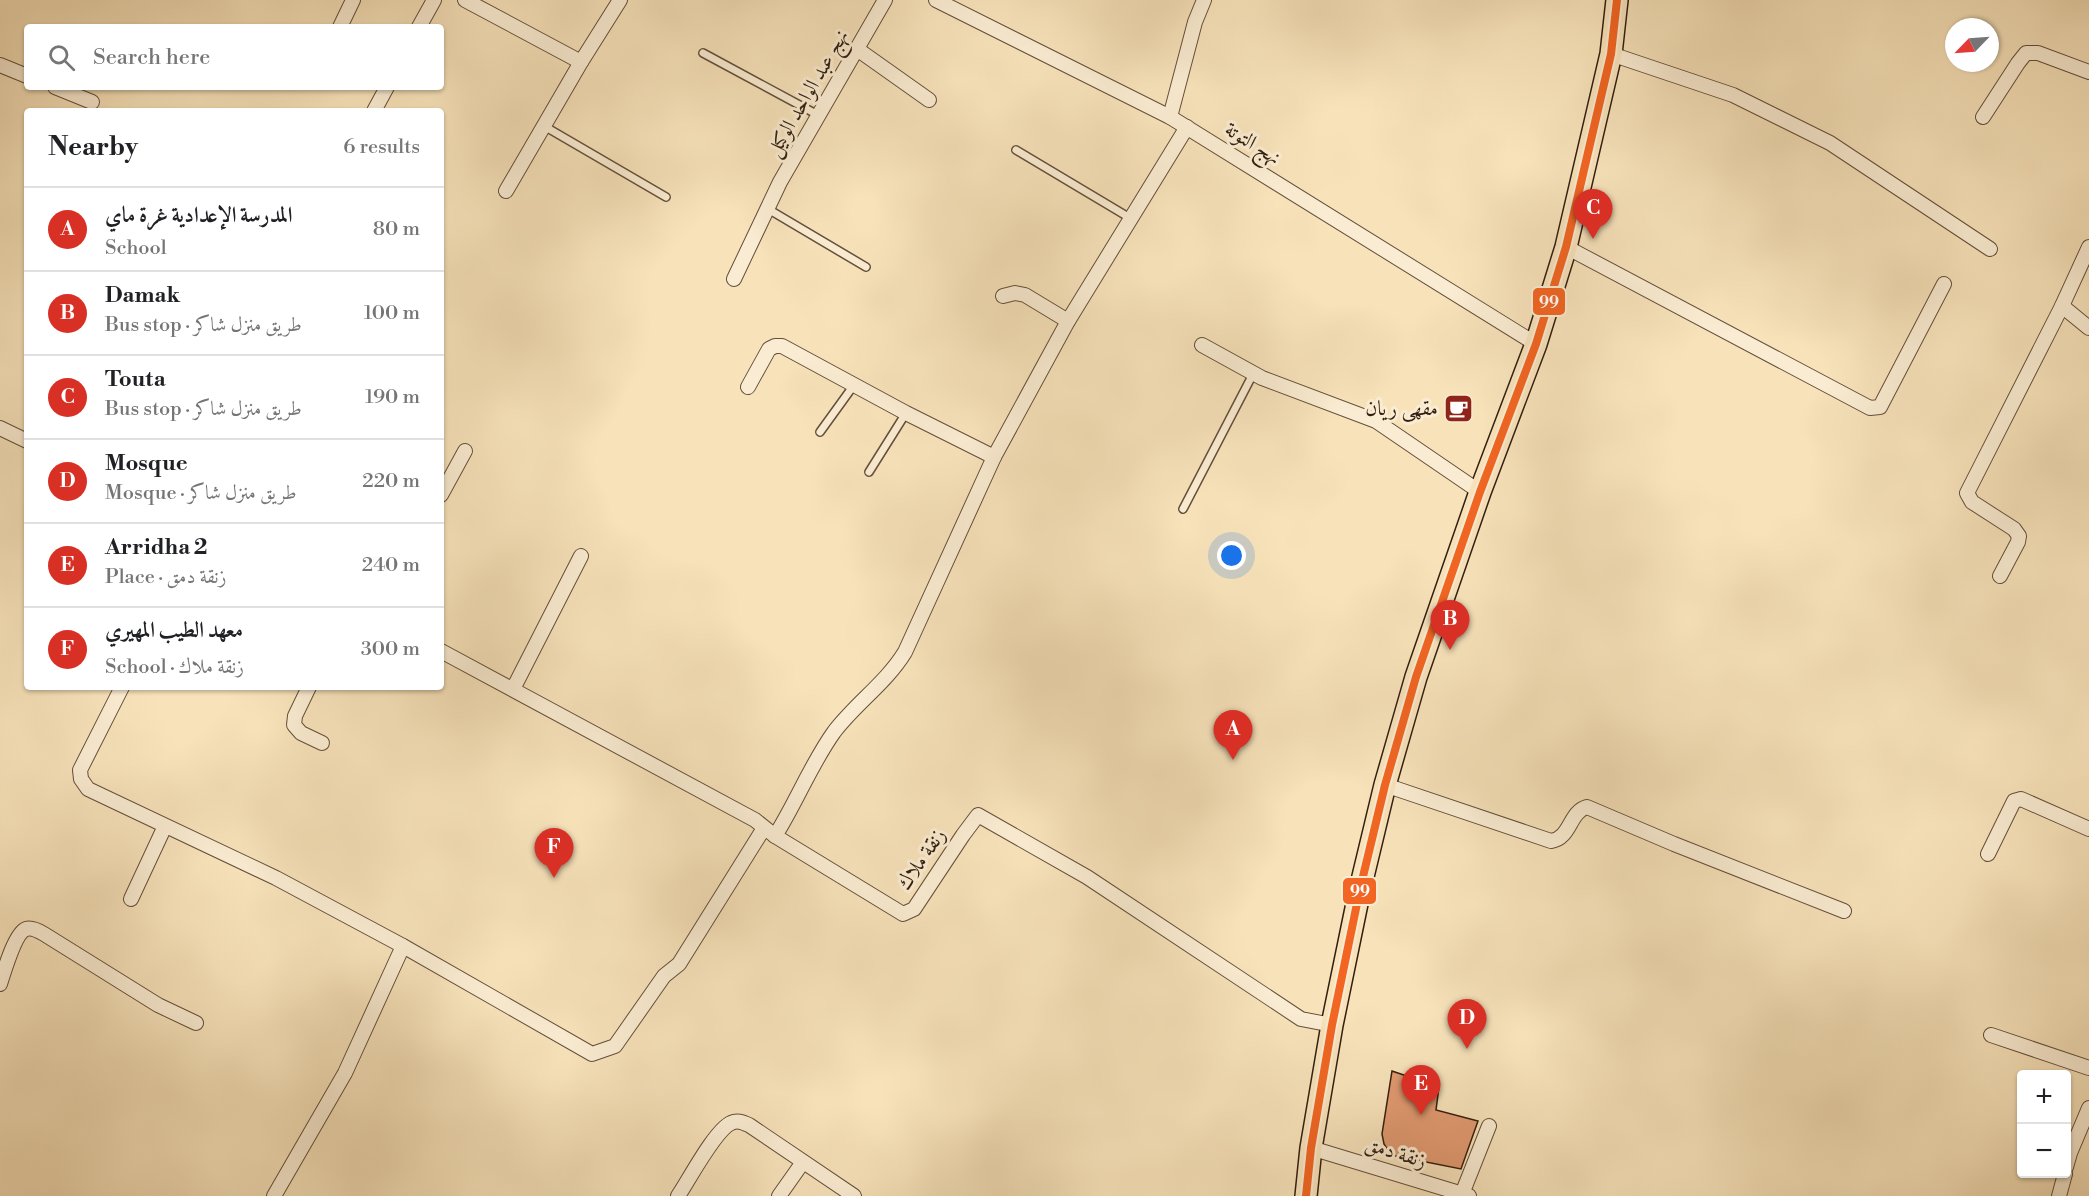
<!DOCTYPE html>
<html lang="en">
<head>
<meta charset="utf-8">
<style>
  body { margin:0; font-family:"Libre Bodoni",Amiri,serif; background:#f6f6f6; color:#202124 }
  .controls { position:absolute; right:18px; bottom:18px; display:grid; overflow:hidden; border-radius:6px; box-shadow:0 2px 4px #0004 }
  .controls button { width:54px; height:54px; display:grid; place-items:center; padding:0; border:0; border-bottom:2px solid #e0e0e0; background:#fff; color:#202124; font:30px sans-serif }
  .compass { position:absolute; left:1945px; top:18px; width:54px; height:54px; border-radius:50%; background:#fff; box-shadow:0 2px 4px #0004; rotate:245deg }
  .you { position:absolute; left:1232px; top:556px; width:21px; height:21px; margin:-15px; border:4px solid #fff; border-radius:50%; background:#1a73e8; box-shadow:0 0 0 9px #1a73e833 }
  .badge { display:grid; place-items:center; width:39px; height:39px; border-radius:50%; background:#d93025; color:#fff; font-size:20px; font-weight:700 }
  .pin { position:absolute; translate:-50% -50px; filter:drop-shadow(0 2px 3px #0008) }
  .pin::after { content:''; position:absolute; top:32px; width:21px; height:18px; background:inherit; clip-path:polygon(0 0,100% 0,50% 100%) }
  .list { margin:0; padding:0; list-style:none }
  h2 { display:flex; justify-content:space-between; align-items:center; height:78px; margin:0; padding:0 24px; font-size:26px }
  h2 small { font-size:20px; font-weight:400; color:#757577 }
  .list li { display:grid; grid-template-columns:39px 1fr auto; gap:18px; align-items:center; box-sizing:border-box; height:84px; padding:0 24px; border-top:2px solid #e0e0e0 }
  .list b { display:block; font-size:22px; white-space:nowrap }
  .list p { margin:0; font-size:20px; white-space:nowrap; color:#757577 }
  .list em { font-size:20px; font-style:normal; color:#757577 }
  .icon { flex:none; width:33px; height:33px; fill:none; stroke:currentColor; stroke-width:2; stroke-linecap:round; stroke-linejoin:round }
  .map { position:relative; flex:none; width:2089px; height:1196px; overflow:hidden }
  .search { position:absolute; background:#fff; box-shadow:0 2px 4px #0004; left:24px; top:24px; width:420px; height:66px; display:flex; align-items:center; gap:15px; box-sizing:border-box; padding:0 21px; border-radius:6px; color:#757577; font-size:22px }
  .panel { position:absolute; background:#fff; box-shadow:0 2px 4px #0004; left:24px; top:108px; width:420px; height:582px; border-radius:6px }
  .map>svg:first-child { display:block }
  .building { fill:#e19970; stroke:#331e0f; stroke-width:1.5 }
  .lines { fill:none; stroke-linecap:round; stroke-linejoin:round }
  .lane-casing { stroke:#644f3a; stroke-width:10 }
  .street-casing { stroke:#644f3a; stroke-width:16 }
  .primary-casing { stroke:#331e0f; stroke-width:24 }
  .lane { stroke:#faecd2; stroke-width:7 }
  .street { stroke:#faecd2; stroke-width:14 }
  .primary { stroke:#f7e2ba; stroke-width:21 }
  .bus-1-casing { stroke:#faecd2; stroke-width:12 }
  .bus-1 { stroke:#f26522; stroke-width:8 }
  .labels { text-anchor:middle; stroke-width:6; stroke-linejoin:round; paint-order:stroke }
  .street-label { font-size:21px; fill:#331e0f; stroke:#faecd2 }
  .poi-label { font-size:21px; fill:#331e0f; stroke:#faecd2; text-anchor:end }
  .line-badge { stroke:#faecd2; stroke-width:2 }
  .badge-label { font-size:16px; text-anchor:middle; font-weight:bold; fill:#fff }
</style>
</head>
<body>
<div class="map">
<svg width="2089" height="1196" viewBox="0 0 2089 1196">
  <rect width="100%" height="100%" fill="#f7e2ba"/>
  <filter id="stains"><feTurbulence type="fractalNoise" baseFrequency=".00333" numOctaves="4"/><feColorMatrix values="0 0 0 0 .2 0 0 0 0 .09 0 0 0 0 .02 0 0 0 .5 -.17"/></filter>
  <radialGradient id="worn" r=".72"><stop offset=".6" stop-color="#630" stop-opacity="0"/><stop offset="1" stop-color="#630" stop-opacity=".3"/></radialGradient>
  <polygon class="building" points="1392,1071 1439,1087 1436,1110 1478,1121 1461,1169 1391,1155 1384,1144 1382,1134"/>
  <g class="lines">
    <defs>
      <g id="lane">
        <polyline points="703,53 818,115"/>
        <polyline points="544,126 666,197"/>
        <polyline points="1016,150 1130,218"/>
        <polyline points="768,209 866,267"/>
        <polyline points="820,432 854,385"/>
        <polyline points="869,472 906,413"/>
        <polyline points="1183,509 1253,374"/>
      </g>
      <g id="street">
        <polyline points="465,0 581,62"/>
        <polyline points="936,0 1170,117 1536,344"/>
        <polyline points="340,27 353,0"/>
        <polyline points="419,27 434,0"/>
        <polyline points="857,49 929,100"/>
        <polyline points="1611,54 1733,95 1830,143 1990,249"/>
        <polyline points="0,65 27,76"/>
        <polyline points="55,87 92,102"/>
        <polyline points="374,111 387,87"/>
        <polyline points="1170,117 1195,22 1204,0"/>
        <polyline points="1983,117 2018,63 2026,53 2038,53 2089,72"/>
        <polyline points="506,191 581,62 620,0"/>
        <polyline points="1566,247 1870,408 1880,407 1944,284"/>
        <polyline points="734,279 780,182 885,0"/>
        <polyline points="1003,296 1015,293 1025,295 1068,321"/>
        <polyline points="2062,306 2089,328"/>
        <polyline points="1202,345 1262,378 1376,421 1480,492"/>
        <polyline points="748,387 769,349 775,346 782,346 906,413 994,457"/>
        <polyline points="0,428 27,441"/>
        <polyline points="441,495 465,451"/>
        <polyline points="2000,576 2018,542 2019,536 2014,529 1972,502 1967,493 2062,306 2089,247"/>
        <polyline points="441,651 755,820 775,836 903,914 914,909 963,835 978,815 1087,877 1301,1019 1332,1025"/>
        <polyline points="122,687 80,770 81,779 88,789 276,878 403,946 592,1054 615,1046 664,976 679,964 764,828"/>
        <polyline points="309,687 295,716 294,725 301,733 322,743"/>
        <polyline points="513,689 581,556"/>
        <path d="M1385 785 1551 841C1571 838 1569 812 1587 807L1674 844 1844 911"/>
        <path d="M775 836C796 803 811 764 834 732 856 703 886 683 905 652L994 457 1068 321 1187 127"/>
        <polyline points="1988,854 2014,801 2021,799 2089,829"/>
        <polyline points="131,899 165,826"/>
        <path d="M0 984C4 972 15 933 26 929 32 927 39 931 44 934L158 1005 196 1023"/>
        <polyline points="1991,1035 2089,1068"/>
        <polyline points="1311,1148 1469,1196"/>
        <polyline points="2066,1167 2070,1153 2089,1108"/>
        <polyline points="1462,1194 1489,1126"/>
        <polyline points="274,1196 345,1073 403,946"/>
        <path d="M678 1196C689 1180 715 1130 731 1123 737 1120 742 1122 749 1125L854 1196"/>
        <polyline points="779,1196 803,1162"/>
        <polyline points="2059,1196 2065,1174"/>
      </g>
      <polyline id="primary" points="1306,1196 1311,1148 1332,1025 1360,889 1385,785 1416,677 1480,492 1536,344 1566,247 1611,54 1617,0"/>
    </defs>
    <use href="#lane" class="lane-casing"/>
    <use href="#street" class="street-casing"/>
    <use href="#primary" class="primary-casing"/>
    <use href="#lane" class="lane"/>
    <use href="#street" class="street"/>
    <use href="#primary" class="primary"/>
    <defs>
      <polyline id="bus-1" points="1306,1196 1311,1148 1332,1025 1360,889 1385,785 1416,677 1480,492 1536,344 1566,247 1611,54 1617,0"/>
    </defs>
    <use href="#bus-1" class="bus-1-casing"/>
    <use href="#bus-1" class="bus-1"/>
  </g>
  <defs>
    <symbol id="cafe-square" viewBox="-11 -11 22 22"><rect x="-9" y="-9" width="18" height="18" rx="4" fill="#8f2418" stroke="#faecd2"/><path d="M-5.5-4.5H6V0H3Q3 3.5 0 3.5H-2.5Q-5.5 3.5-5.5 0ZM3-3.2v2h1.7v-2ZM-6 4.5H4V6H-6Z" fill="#fff"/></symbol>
  </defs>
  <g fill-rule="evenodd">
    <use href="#cafe-square" x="1442" y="392" width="33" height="33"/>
  </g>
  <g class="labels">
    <g class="street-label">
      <text transform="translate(807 93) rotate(-60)" y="7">نهج عبد الواحد الوكيل</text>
      <text transform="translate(1253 143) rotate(32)" y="7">نهج التوتة</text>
      <text transform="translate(921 859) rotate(-56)" y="7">زنقة ملاك</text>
      <text transform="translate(1396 1152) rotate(17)" y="7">زنقة دمق</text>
    </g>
    <g class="poi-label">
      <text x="1438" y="415">مقهى ريان</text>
    </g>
  </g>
  <g class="line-badge">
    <rect x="1532" y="287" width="34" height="29" rx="6" fill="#f26522"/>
    <rect x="1342" y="877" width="35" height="28" rx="6" fill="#f26522"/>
  </g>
  <g class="badge-label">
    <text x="1549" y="308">99</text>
    <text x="1360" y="897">99</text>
  </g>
  <rect width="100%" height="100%" filter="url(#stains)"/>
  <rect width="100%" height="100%" fill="url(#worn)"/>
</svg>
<div class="controls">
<button>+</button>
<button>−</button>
</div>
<svg class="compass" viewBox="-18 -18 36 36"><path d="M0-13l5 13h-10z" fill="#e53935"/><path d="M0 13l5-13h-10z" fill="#757577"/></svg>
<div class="you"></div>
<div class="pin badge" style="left:1233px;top:760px">A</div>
<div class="pin badge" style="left:1450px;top:650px">B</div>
<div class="pin badge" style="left:1593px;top:239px">C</div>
<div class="pin badge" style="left:1467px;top:1049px">D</div>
<div class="pin badge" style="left:1421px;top:1115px">E</div>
<div class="pin badge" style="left:554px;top:878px">F</div>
<div class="search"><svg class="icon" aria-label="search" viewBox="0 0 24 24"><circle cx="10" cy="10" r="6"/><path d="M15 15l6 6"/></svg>Search here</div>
<section class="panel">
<h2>Nearby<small>6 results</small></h2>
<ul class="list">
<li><span class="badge">A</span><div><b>المدرسة الإعدادية غرة ماي</b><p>School</p></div><em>80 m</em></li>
<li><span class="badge">B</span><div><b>Damak</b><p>Bus stop · طريق منزل شاكر</p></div><em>100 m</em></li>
<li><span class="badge">C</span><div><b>Touta</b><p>Bus stop · طريق منزل شاكر</p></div><em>190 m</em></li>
<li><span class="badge">D</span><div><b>Mosque</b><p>Mosque · طريق منزل شاكر</p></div><em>220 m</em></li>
<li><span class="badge">E</span><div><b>Arridha 2</b><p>Place · زنقة دمق</p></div><em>240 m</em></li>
<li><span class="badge">F</span><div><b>معهد الطيب المهيري</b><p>School · زنقة ملاك</p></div><em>300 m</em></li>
</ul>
</section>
</div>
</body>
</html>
